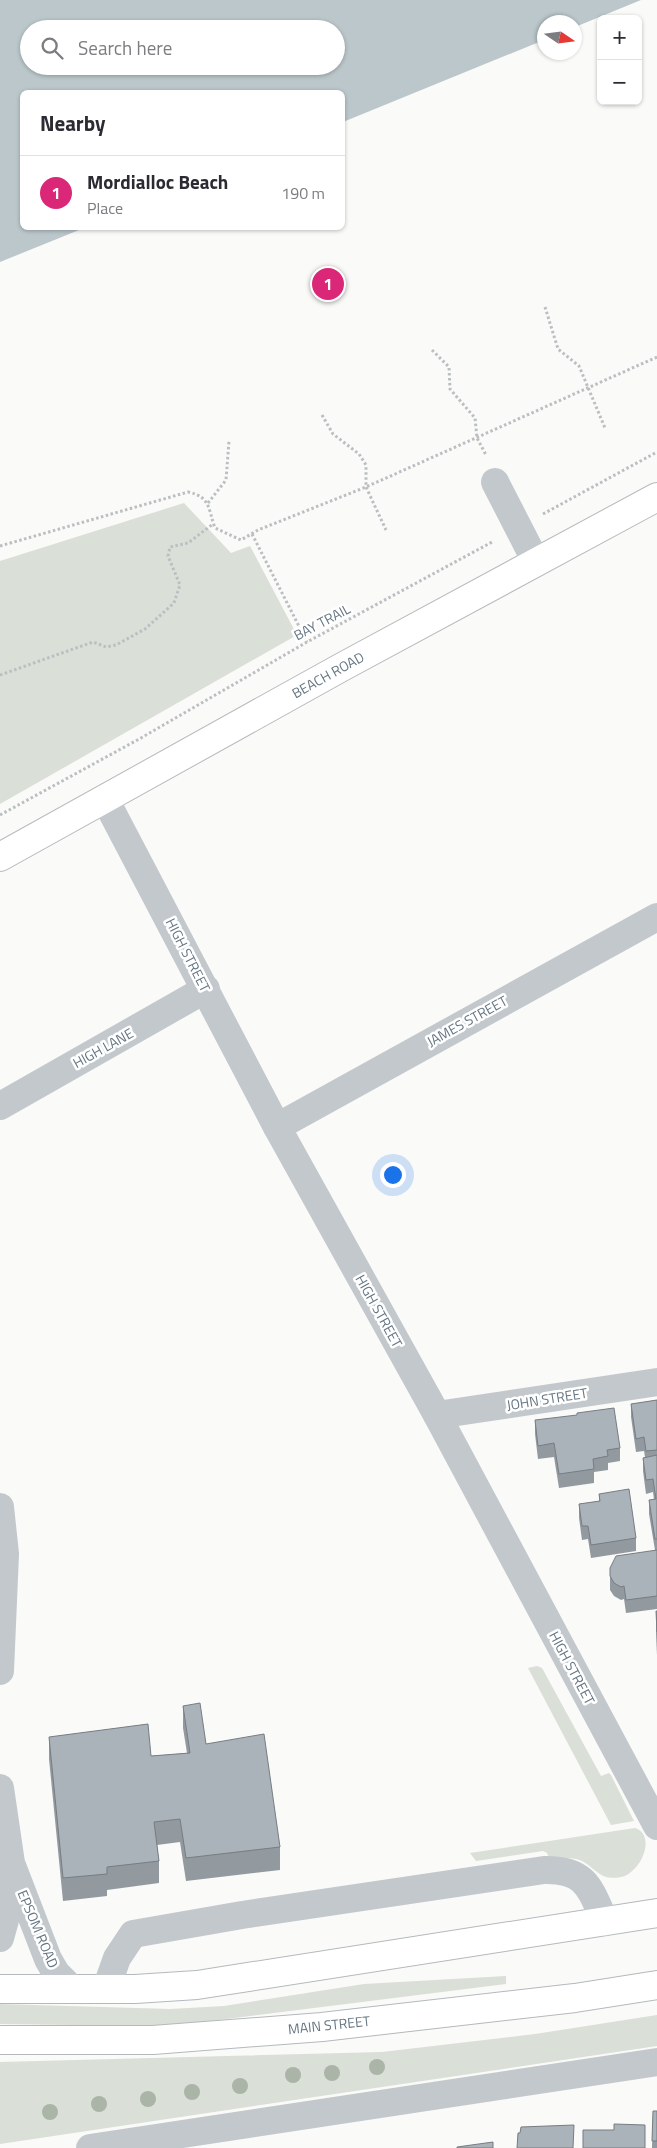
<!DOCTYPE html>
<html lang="en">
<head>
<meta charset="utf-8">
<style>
  body { margin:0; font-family:"Titillium Web",sans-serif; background:#f7f7f7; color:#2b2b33 }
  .controls { position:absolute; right:15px; top:15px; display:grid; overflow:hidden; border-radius:8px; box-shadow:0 1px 4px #0004 }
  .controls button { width:45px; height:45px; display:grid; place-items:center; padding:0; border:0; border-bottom:1px solid #e1e1e2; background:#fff; color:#2b2b33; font:25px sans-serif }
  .compass { position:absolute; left:537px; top:15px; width:45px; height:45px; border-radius:50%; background:#fff; box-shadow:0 1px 4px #0004; rotate:103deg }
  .you { position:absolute; left:392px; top:1174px; width:18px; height:18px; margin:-12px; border:4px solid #fff; border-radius:50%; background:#1a73e8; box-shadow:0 0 0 8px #1a73e833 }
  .badge { display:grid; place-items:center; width:32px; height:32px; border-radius:50%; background:#db2777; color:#fff; font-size:16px; font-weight:700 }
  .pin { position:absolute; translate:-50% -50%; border:2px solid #fff; box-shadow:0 1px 5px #0006 }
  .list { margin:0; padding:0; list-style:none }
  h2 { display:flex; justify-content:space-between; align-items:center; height:65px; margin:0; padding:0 20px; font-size:21px }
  h2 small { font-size:16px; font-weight:400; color:#7c7c81 }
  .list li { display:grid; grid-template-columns:32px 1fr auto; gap:15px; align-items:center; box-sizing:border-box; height:75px; padding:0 20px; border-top:1px solid #e1e1e2 }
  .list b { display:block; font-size:19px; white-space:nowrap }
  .list p { margin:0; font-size:16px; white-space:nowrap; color:#7c7c81 }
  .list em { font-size:16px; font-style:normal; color:#7c7c81 }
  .icon { flex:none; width:28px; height:28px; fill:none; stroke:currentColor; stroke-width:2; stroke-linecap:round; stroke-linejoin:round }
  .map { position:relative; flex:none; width:657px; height:2148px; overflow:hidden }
  .search { position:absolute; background:#fff; box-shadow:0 1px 4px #0004; left:20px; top:20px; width:325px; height:55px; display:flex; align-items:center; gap:12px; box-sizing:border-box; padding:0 18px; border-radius:28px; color:#7c7c81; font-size:19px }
  .panel { position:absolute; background:#fff; box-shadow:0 1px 4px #0004; left:20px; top:90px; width:325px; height:140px; border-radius:8px }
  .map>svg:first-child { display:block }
  .green { fill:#dadfd7 }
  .water { fill:#bbc7cb; fill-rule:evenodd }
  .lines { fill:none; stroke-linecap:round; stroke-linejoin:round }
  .major-casing { stroke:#b5babe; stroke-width:30 }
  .highway-casing { stroke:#b4b9bd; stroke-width:30 }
  .path { stroke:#bbbfc2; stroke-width:3; stroke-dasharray:2.5 2.5; stroke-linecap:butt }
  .minor { stroke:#c3c8cc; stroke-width:28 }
  .major { stroke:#fff; stroke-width:28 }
  .highway { stroke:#fff; stroke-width:28 }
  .tree { fill:#aab4a7 }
  .wall { fill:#929a9f }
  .building { fill:#aab3b9; stroke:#777d82 }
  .labels { text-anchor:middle; stroke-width:5; stroke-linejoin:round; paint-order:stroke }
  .street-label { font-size:14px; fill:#657683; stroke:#fff }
</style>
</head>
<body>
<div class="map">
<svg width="657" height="2148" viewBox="0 0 657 2148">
  <rect width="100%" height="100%" fill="#fafaf8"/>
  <g class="green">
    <polygon points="184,503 231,553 250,546 297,635 0,804 0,561"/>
    <polygon points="537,1666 542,1668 601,1776 609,1773 611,1775 634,1821 611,1825 528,1668"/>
    <path d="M635 1828C657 1835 641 1873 621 1877 597 1882 594 1863 576 1859 568 1857 558 1860 550 1860L547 1853 543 1851 476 1861 470 1853Z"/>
    <polygon points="506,1976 506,1984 203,2022 145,2026 0,2024 0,2004 170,2009 224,2006 364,1984"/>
    <polygon points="657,2015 657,2046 0,2144 0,2062 382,2052 535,2034"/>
  </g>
  <path class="water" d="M0 0H641L575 27 574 22H544V40L343 122 342 92H22V228H84L0 262ZM29 29H336V66H29Z"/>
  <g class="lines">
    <defs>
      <polyline id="major" points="0,857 342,667 657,497"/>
      <g id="highway">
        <polyline points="0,1989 135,1989 197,1985 657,1913"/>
        <polyline points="0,2040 153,2040 322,2027 575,1998 657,1985"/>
      </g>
    </defs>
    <use href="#major" class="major-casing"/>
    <use href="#highway" class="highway-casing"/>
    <g class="path">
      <polyline points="545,307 558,349 579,366 605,428"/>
      <polyline points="432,350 449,367 450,389 475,418 477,438 486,455"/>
      <polyline points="322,415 333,434 359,454 366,465 366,487 386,530"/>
      <polyline points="208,503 226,480 229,441"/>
      <polyline points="543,514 657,452"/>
      <polyline points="252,534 307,642"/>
      <path d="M0 546 188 492C211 497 208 509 215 528L241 540 258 530 366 487 657 357"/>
      <polyline points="0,675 93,642 106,647 116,645 145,629 174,603 180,585 168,556 170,547 188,543 213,524"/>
      <polyline points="0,815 141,738 307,642 494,541"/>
    </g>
    <g class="minor">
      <polyline points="495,482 536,562"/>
      <polyline points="105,799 277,1127 437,1415 657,1826"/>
      <polyline points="0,1106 206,989"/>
      <polyline points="277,1127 657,917"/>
      <polyline points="437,1415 657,1382"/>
      <polyline points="0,1507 5,1554 0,1671"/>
      <polyline points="0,1788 11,1863 48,1959 56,1973 72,1989"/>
      <polyline points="0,1938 5,1920 11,1868"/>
      <path d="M106 1989 117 1958 133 1934 242 1915 544 1870C586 1869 590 1888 605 1922"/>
      <polyline points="90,2148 657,2062"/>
    </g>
    <use href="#major" class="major"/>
    <use href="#highway" class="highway"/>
  </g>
  <g class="tree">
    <circle cx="377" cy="2067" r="8"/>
    <circle cx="332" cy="2073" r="8"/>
    <circle cx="293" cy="2075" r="8"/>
    <circle cx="240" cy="2086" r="8"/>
    <circle cx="192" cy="2092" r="8"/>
    <circle cx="148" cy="2099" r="8"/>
    <circle cx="99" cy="2104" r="8"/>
    <circle cx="50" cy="2112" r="8"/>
  </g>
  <g class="wall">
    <polygon points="657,1400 657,1609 626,1613 624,1599 621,1600 614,1596 610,1590 610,1568 655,1550 649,1514 649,1500 654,1500 653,1492 646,1494 643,1471 643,1458 645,1457 644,1451 636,1452 631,1417 631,1404"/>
    <polygon points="535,1420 620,1448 620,1461 608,1463 608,1470 594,1472 594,1483 559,1488 554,1457 538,1459 535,1434"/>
    <polygon points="599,1494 636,1538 636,1551 591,1558 588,1539 582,1540 579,1518 579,1504 599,1501"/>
    <polygon points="656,1611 657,1611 657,1655 656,1634"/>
    <polygon points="183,1706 206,1744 280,1847 280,1870 186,1881 180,1842 157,1845 159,1861 159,1883 107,1890 107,1896 63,1901 49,1759 49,1737 151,1756 187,1753 183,1728"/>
    <polygon points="653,2111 657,2111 657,2148 652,2148"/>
  </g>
  <g class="building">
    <polygon points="657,1400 657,1450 646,1451 644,1437 636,1439 631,1404"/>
    <polygon points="614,1408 620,1448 607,1450 608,1456 593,1459 594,1469 559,1474 554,1443 538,1446 535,1420 577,1415 577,1413"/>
    <polygon points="657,1455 657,1539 655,1539 649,1500 656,1499 653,1479 646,1480 643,1458"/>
    <polygon points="629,1489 636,1538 591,1545 588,1526 582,1526 579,1504 600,1501 599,1494"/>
    <polygon points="657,1550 657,1596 626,1600 624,1586 621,1587 614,1583 610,1576 610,1568 616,1556"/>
    <polygon points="656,1611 657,1611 657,1632"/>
    <polygon points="200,1703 206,1744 264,1734 280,1847 186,1858 180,1819 154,1822 159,1861 107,1867 107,1874 63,1878 49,1737 148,1724 151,1756 190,1753 183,1706"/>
    <polygon points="653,2111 657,2111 657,2141 652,2141"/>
    <polygon points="614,2124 645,2125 645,2148 583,2148 583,2130 614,2130"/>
    <polygon points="574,2125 573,2148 517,2148 518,2133 520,2133 521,2127"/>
    <polygon points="493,2142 493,2148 457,2148 457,2147"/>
  </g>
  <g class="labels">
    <g class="street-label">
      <text transform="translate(322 622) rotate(-28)" y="5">BAY TRAIL</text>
      <text transform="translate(328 675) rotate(-29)" y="5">BEACH ROAD</text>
      <text transform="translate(188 955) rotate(63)" y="5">HIGH STREET</text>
      <text transform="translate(467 1021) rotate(-29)" y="5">JAMES STREET</text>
      <text transform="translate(103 1048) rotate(-29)" y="5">HIGH LANE</text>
      <text transform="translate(379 1311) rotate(61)" y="5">HIGH STREET</text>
      <text transform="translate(547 1399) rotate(-9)" y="5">JOHN STREET</text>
      <text transform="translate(572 1668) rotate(62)" y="5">HIGH STREET</text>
      <text transform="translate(38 1929) rotate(67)" y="5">EPSOM ROAD</text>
      <text transform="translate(329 2025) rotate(-6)" y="5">MAIN STREET</text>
    </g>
  </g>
</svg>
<div class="controls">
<button>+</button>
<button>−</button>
</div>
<svg class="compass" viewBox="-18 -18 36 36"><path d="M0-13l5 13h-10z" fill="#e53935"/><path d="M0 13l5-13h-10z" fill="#7c7c81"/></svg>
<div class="you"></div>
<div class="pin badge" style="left:328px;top:284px">1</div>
<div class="search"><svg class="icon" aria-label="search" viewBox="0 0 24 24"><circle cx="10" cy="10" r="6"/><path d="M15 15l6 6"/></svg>Search here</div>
<section class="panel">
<h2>Nearby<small></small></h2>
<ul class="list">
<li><span class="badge">1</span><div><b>Mordialloc Beach</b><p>Place</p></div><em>190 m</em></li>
</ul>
</section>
</div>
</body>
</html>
